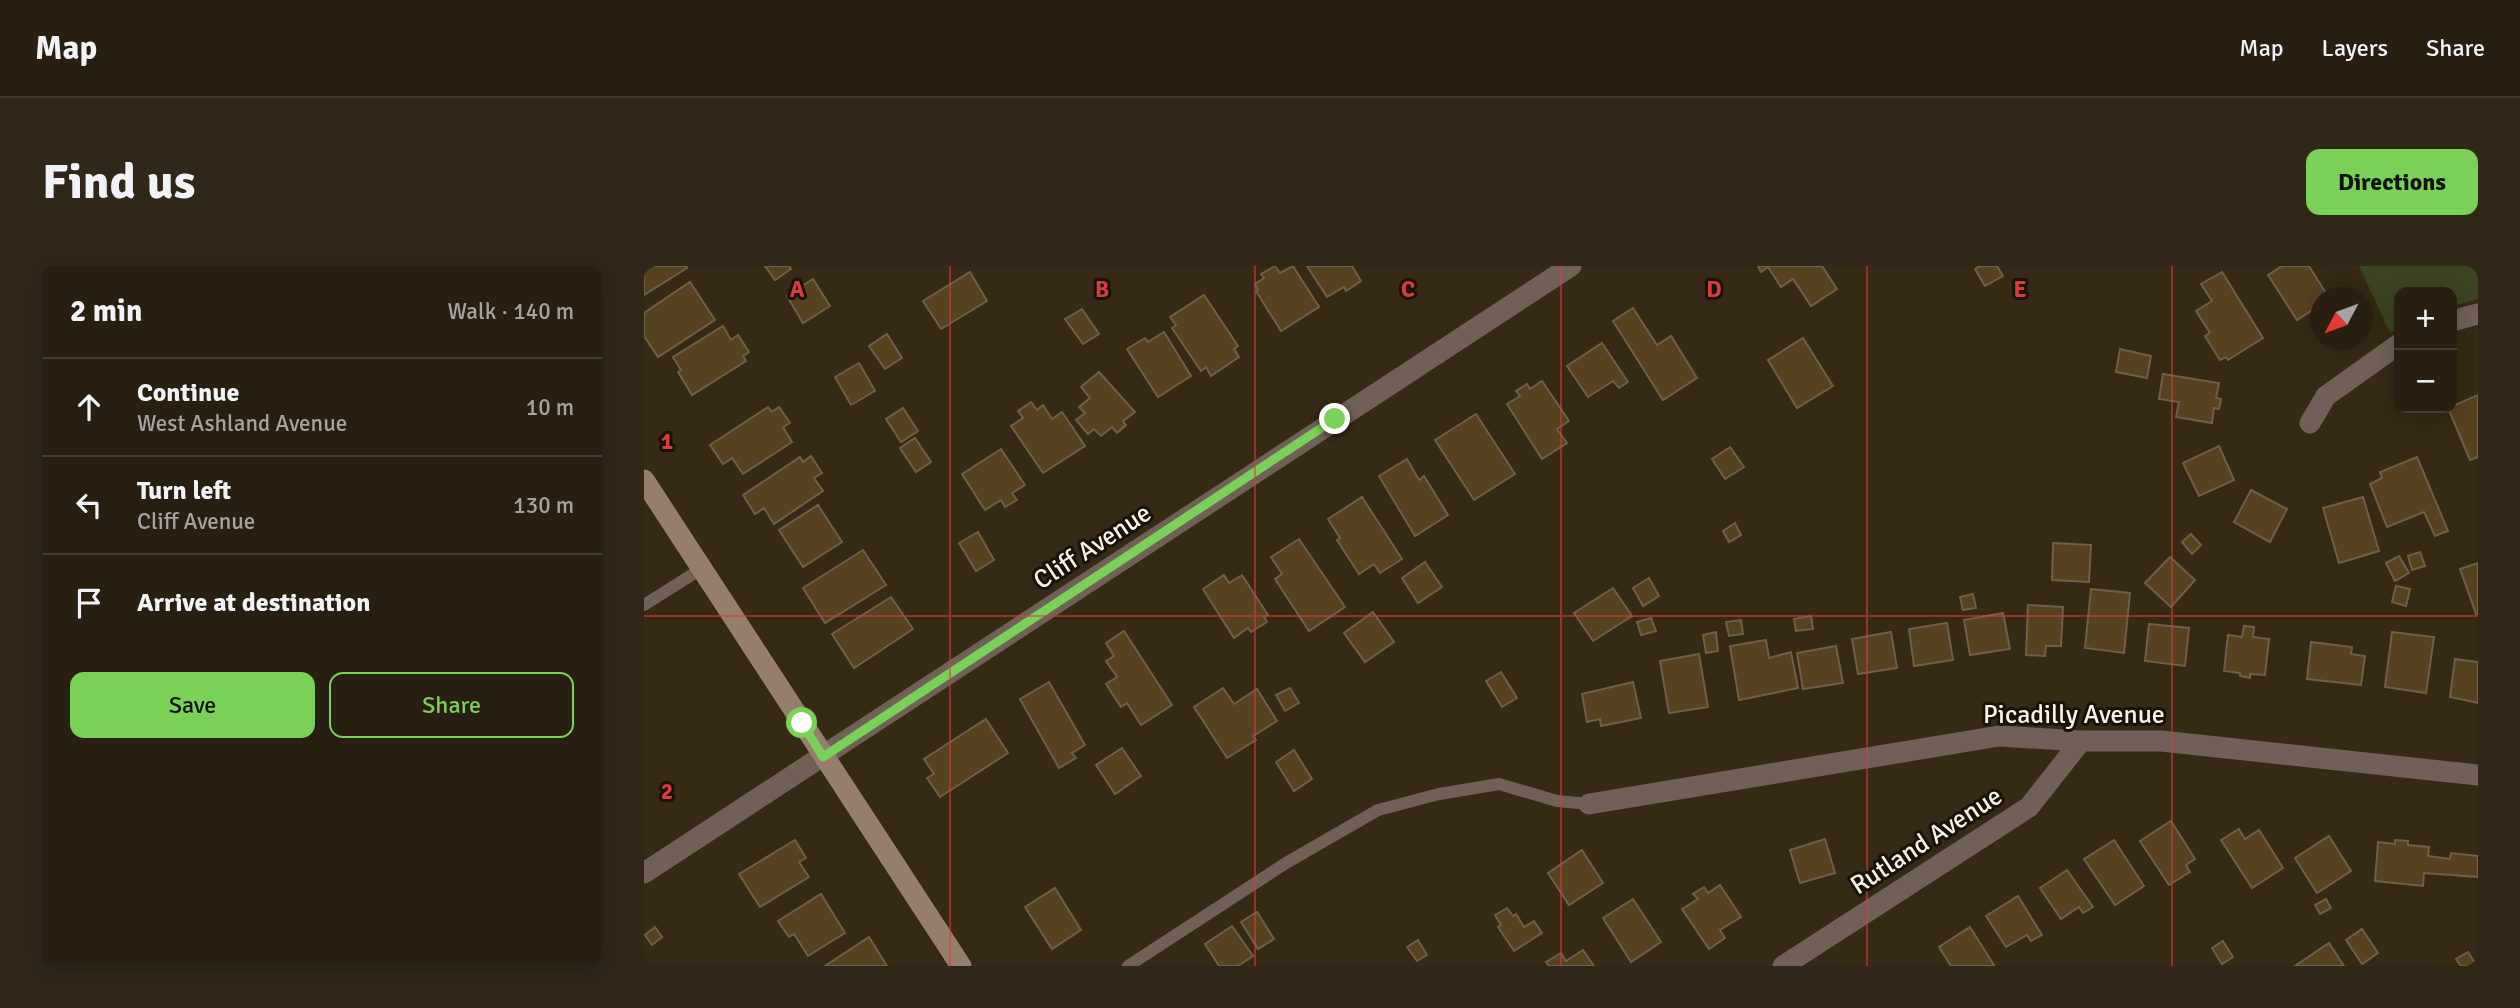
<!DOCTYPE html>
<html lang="en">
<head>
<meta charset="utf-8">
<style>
  body { margin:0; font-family:Signika,sans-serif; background:#302719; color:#f1f3f6 }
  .controls { position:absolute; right:21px; top:21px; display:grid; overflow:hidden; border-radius:14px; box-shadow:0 4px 18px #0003 }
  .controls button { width:63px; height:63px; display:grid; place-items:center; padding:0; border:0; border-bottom:2px solid #443d30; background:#281f10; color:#f1f3f6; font:35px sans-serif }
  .compass { position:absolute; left:1666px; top:21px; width:63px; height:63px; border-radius:50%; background:#281f10; box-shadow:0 4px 18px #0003; rotate:229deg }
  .stop { position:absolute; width:21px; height:21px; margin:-16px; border:5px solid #7ad157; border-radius:50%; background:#fff }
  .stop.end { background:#7ad157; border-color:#fff; box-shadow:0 2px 7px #0008 }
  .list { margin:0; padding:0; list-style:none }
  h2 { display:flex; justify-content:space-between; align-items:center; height:91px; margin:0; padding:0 28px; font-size:30px }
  h2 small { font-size:23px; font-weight:400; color:#a5a29f }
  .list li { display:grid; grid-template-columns:46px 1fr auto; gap:21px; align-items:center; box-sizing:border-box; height:98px; padding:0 28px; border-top:2px solid #443d30 }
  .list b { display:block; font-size:26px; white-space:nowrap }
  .list p { margin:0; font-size:23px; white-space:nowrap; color:#a5a29f }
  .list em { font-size:23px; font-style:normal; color:#a5a29f }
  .actions { display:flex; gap:14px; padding:21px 28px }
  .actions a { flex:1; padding:16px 0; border:2px solid #7ad157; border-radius:14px; text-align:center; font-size:24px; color:#7ad157 }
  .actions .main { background:#7ad157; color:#111 }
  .icon { flex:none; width:38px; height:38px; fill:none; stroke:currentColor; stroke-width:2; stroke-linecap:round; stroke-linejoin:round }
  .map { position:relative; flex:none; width:1834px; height:700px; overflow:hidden; border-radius:14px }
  header { display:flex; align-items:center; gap:42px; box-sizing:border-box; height:98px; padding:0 35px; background:#281f10; border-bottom:2px solid #443d30 }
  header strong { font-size:33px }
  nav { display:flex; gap:38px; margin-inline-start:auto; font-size:24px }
  .intro { display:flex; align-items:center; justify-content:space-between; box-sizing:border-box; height:168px; padding:0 42px }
  h1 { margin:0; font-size:49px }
  .button { padding:18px 32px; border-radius:14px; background:#7ad157; color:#111; font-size:24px; font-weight:700 }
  main { display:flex; gap:42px; padding:0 42px }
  aside { flex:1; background:#281f10; border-radius:14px; box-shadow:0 4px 18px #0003 }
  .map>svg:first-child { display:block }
  .green { fill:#3c4424 }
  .building { fill:#564121; stroke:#6e5f4a; stroke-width:2 }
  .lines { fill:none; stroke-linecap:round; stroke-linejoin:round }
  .lane { stroke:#706057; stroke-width:12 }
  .street { stroke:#706057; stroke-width:21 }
  .secondary { stroke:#967e6e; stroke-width:21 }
  .route { stroke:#7ad157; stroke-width:9 }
  .grid { fill:none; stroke:#da3c3b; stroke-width:2; stroke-opacity:0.55 }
  .labels { text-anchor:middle; stroke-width:6; stroke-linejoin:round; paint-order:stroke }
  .street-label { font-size:26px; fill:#faf2e6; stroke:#18130a }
  .grid-label { font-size:23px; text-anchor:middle; font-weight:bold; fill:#da3c3b; stroke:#18130a; stroke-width:6; stroke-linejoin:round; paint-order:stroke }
</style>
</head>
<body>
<header>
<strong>Map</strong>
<nav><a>Map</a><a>Layers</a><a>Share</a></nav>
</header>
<div class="intro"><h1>Find us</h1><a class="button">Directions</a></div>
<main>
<aside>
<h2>2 min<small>Walk · 140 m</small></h2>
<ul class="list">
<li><svg class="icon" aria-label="ahead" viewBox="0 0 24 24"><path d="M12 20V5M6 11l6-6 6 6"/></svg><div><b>Continue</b><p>West Ashland Avenue</p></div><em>10 m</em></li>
<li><svg class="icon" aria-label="left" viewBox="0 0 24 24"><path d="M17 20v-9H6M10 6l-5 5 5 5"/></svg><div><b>Turn left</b><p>Cliff Avenue</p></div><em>130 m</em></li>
<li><svg class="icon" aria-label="arrive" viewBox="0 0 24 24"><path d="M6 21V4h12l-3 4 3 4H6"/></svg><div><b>Arrive at destination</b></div></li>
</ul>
<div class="actions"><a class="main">Save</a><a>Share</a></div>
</aside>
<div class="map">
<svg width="1834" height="700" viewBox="0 0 1834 700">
  <rect width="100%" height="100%" fill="#362915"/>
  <polygon class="green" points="1715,0 1834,0 1834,33 1808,40 1808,26 1755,26 1755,61 1746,67"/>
  <g class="building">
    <polygon points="0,0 42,0 43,2 0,29"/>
    <polygon points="121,0 145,0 147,3 131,14"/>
    <polygon points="631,0 636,7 649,0 675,41 637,65 612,25 614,24 611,18 620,12 617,8"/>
    <polygon points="663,0 708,0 717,15 702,25 700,21 683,31"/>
    <polygon points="1114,0 1178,0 1193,23 1167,40 1149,13 1137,21 1124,1 1117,6"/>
    <polygon points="1336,0 1353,0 1359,10 1341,20 1331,3"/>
    <polygon points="1638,0 1665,0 1685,32 1676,32 1676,39 1653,54 1624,9"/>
    <polygon points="326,6 343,35 297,63 279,35"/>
    <polygon points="1578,6 1619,72 1584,94 1582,91 1576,94 1561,70 1566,67 1552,45 1568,35 1557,18"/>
    <polygon points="169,13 186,40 159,57 143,30"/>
    <polygon points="46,16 71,54 14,91 0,70 0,47"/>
    <polygon points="560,29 594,80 590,83 595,91 567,110 562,101 557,105 528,62 532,59 526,51"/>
    <polygon points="989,42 1013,79 1027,70 1053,112 1019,134 969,55"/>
    <polygon points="438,43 455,68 439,78 421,53"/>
    <polygon points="79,60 87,74 94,69 105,86 99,90 102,95 48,129 34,106 37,104 29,91"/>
    <polygon points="520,66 547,110 514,131 483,83 501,72 504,76"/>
    <polygon points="243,68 258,92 241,103 225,80"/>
    <polygon points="1159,72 1189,120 1153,142 1124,94"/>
    <polygon points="958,77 984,116 975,122 969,115 944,131 923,100"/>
    <polygon points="1476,83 1507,90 1503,112 1472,106"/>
    <polygon points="215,97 231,125 207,139 191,111"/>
    <polygon points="455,106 491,146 479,155 482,159 473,167 468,161 457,170 450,163 444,168 432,154 441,147 435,141 446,132 437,121"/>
    <polygon points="1519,108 1575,117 1572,132 1577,133 1575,143 1570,142 1568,157 1532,151 1535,136 1515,133"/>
    <polygon points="898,115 925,155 913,163 923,177 898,193 863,138 876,130 872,125 883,118 886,123"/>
    <polygon points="1834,129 1834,191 1826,194 1804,142"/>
    <polygon points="387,136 393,144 399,139 408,153 418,146 441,180 399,207 367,160 379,152 374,145"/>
    <polygon points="124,141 128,146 135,141 146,157 139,161 148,176 99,208 88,192 79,198 66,179"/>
    <polygon points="259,142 274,165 257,176 242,153"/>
    <polygon points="832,148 871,208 830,234 791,174"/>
    <polygon points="271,172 287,196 272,206 256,182"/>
    <polygon points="1575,180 1590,214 1555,230 1539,197"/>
    <polygon points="1086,181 1100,201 1081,213 1068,193"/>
    <polygon points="357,183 381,219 368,227 373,234 361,241 357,234 341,244 318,208"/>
    <polygon points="167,190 178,207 170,212 179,225 130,258 120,242 111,248 99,229 156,191 159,196"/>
    <polygon points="1773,191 1804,265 1791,270 1780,246 1743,261 1726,218 1738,212 1736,206"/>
    <polygon points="763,193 775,214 780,210 804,249 771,270 735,210"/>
    <polygon points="1607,224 1643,243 1626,276 1590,256"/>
    <polygon points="718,231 758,293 736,307 730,298 715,308 693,274 696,272 684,253"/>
    <polygon points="1719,231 1735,285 1695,297 1679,242"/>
    <polygon points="174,239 198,276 159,301 135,264"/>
    <polygon points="1091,257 1097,269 1085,276 1079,265"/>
    <polygon points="334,266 350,294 332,305 315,277"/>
    <polygon points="1547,268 1557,279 1548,288 1538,276"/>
    <polygon points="655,273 701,341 665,365 631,313 638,308 627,291"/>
    <polygon points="1409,277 1447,279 1445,316 1408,314"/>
    <polygon points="219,284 242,319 181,357 159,322"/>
    <polygon points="1776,286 1781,300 1768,304 1764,290"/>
    <polygon points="1755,290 1765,307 1751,315 1742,297"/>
    <polygon points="1526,291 1551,314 1527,341 1501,317"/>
    <polygon points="781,296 798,321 774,337 758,312"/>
    <polygon points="1834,297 1834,348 1832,348 1816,303"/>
    <polygon points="580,309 585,317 598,309 624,349 620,351 623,356 607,366 604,362 590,372 559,323"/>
    <polygon points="1005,312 1015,330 999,340 989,322"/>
    <polygon points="1752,320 1766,323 1762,340 1748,336"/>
    <polygon points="969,322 988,350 949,375 930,347"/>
    <polygon points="1447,323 1486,327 1480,387 1441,382"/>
    <polygon points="1329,328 1332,342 1319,344 1316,331"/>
    <polygon points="247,331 269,363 210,402 188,368"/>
    <polygon points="1384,339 1419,341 1417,380 1402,380 1401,390 1382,389"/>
    <polygon points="729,346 750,376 721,396 700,367"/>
    <polygon points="1359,347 1366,383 1326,389 1320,354"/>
    <polygon points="1167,350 1169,363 1152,365 1150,353"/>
    <polygon points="1007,352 1012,365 997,369 993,356"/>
    <polygon points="1097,354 1099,368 1085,370 1082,356"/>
    <polygon points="1303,357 1309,394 1270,400 1265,363"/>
    <polygon points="1505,358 1545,362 1541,400 1501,395"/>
    <polygon points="1600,360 1610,361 1609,371 1625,373 1621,409 1606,408 1606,412 1596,410 1596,407 1580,405 1584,369 1598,371"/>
    <polygon points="480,365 528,439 497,459 483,437 477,441 462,418 473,411 462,395 470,390 462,377"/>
    <polygon points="1072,366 1074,385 1062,387 1059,369"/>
    <polygon points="1247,366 1253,402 1214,408 1208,373"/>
    <polygon points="1748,366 1790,371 1782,427 1741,421"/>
    <polygon points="1122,374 1125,392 1147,386 1154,422 1095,434 1086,380"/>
    <polygon points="1667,376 1708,381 1707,388 1721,390 1717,419 1663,413"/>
    <polygon points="1192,380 1199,417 1159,423 1153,387"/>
    <polygon points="1055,388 1064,441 1025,447 1016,395"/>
    <polygon points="1811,393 1834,396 1834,437 1806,431"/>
    <polygon points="857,406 873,432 858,441 842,415"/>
    <polygon points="405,416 441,479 428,487 432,492 415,502 376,433"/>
    <polygon points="989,416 997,452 957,460 956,453 943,456 938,428"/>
    <polygon points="579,422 590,438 613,423 633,455 609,470 612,474 583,492 550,441"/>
    <polygon points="646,422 655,437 641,445 632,429"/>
    <polygon points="342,453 364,487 296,531 283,512 290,508 280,493"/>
    <polygon points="478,482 497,510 471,528 452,499"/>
    <polygon points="650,484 668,513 650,525 632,496"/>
    <polygon points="1527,555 1551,593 1542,599 1546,606 1525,619 1496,575"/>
    <polygon points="1595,563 1601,573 1615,564 1639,602 1608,622 1577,574"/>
    <polygon points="1685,570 1707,605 1673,627 1651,592"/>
    <polygon points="1181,573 1191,607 1156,617 1146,584"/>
    <polygon points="151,574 162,592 155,596 165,611 116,641 95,608"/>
    <polygon points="1470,574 1500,620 1471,639 1440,593"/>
    <polygon points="1751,574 1764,575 1764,579 1785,581 1784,590 1806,593 1807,587 1834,590 1834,611 1780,607 1779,620 1731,615 1734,576 1751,578"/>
    <polygon points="938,584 959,617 925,639 904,607"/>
    <polygon points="1423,604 1449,641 1439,647 1435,641 1417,653 1396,622"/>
    <polygon points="1076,619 1097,651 1076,664 1081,672 1065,683 1038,643 1054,633 1049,628 1060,621 1064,627"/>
    <polygon points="411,622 437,664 408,683 381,641"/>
    <polygon points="177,628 201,667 164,690 150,668 145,671 134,655"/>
    <polygon points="1374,630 1398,669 1387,675 1383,669 1362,681 1342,650"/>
    <polygon points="989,633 1017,676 987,696 959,652"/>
    <polygon points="1682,633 1687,642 1676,648 1671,639"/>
    <polygon points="863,642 869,650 872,648 880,661 890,655 898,667 870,685 854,661 857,659 851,649"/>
    <polygon points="613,646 630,673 614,683 597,656"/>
    <polygon points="588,660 609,690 594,700 575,700 561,678"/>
    <polygon points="11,661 18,671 8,679 1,669"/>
    <polygon points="1326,661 1350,699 1348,700 1307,700 1295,681"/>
    <polygon points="1718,663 1734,687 1718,698 1702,674"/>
    <polygon points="225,671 243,700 181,700"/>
    <polygon points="774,674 783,689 773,695 763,681"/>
    <polygon points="1579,675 1589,691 1578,698 1568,682"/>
    <polygon points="1685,677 1700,700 1651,700"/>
    <polygon points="939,684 950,700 905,700 902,696 917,687 922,695"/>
    <polygon points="1824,686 1833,700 1817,700 1812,693"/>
  </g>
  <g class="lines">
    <g class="lane">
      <polyline points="0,339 57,303"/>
      <polyline points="484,700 642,597 734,544 795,528 855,518 913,535 945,538"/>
    </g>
    <g class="street">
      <polyline points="1808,55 1834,48"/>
      <polyline points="1666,157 1682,130 1755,78"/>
      <polyline points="945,538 1355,470 1437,475 1517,475 1834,509"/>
      <polyline points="0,607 927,0"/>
      <polyline points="1139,700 1385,541 1437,475"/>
    </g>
    <polyline class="secondary" points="0,214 317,700"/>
  </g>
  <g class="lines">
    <polyline class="route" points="158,457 179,491 691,153"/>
  </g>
  <path class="grid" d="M306 0V700M611 0V700M917 0V700M1223 0V700M1528 0V700M0 350H1834"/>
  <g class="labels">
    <g class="street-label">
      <text transform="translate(448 280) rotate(-33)" y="9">Cliff Avenue</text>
      <text x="1430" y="457">Picadilly Avenue</text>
      <text transform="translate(1282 574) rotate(-33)" y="9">Rutland Avenue</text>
    </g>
  </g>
  <g class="grid-label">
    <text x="153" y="31">A</text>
    <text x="458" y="31">B</text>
    <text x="764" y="31">C</text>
    <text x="1070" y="31">D</text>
    <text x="1376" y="31">E</text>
    <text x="23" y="183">1</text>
    <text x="23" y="533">2</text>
  </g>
</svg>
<div class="controls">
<button>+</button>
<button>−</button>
</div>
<svg class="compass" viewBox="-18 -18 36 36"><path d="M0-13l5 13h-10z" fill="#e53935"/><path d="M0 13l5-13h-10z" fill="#a5a29f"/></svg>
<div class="stop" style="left:158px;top:457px"></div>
<div class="stop end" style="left:691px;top:153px"></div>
</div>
</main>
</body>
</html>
